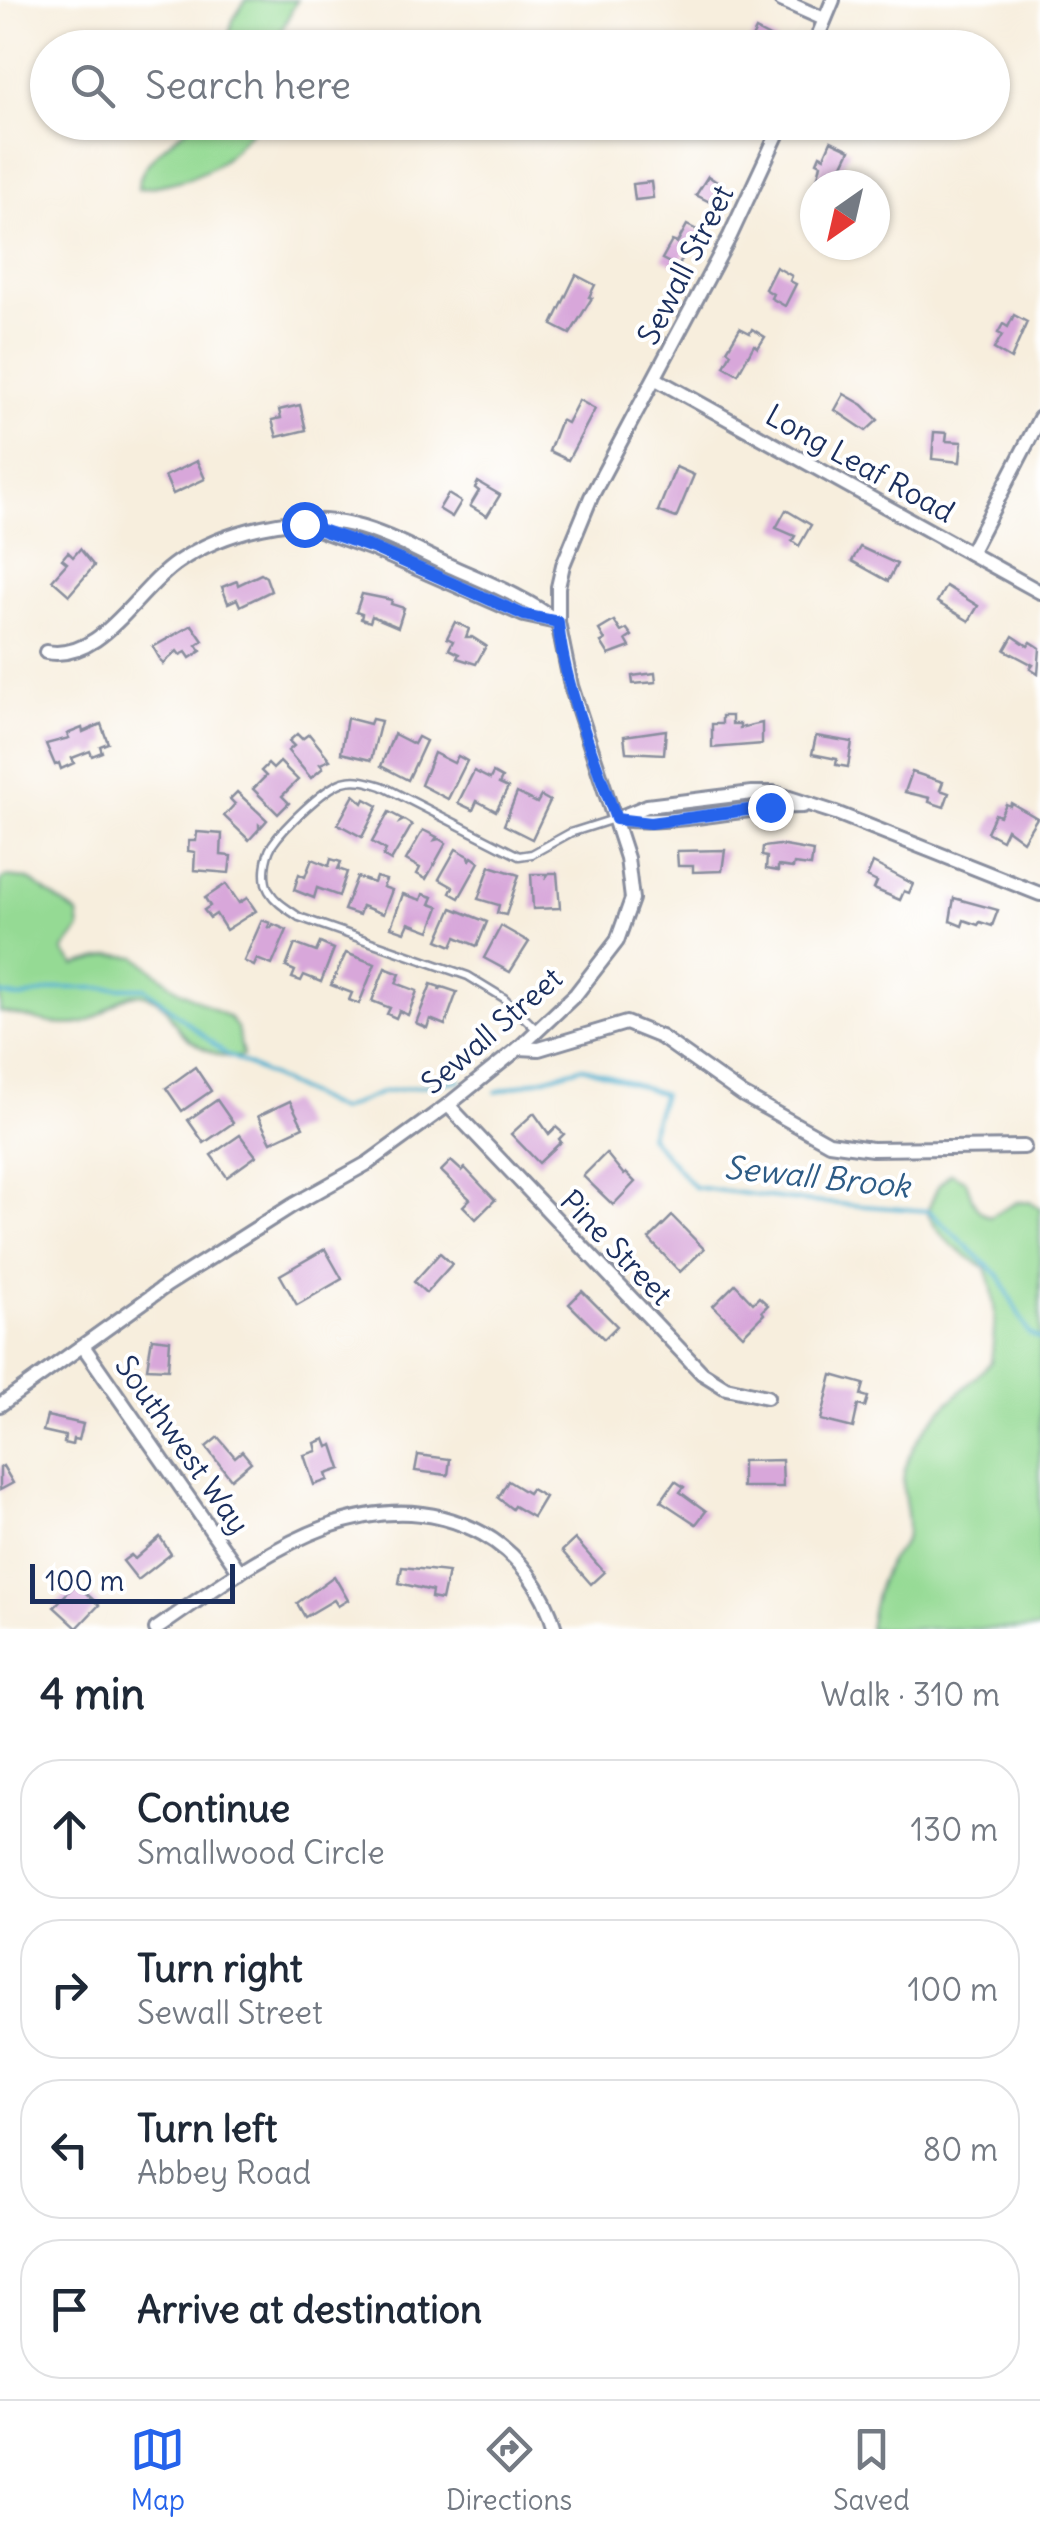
<!DOCTYPE html>
<html lang="en">
<head>
<meta charset="utf-8">
<style>
  body { margin:0; font-family:Delius,sans-serif; background:#f2f2f3; color:#1f2937 }
  .compass { position:absolute; left:800px; top:170px; width:90px; height:90px; border-radius:50%; background:#fff; box-shadow:0 2px 8px #0004; rotate:214deg }
  .scale { position:absolute; left:30px; bottom:25px; width:205px; box-sizing:border-box; padding-left:10px; border:5px solid #1b2f5e; border-top:0; font-size:28px; line-height:35px; white-space:nowrap; color:#1b2f5e; -webkit-text-stroke:8px #fff; paint-order:stroke }
  .stop { position:absolute; width:30px; height:30px; margin:-22px; border:8px solid #2563eb; border-radius:50%; background:#fff }
  .stop.end { background:#2563eb; border-color:#fff; box-shadow:0 2px 10px #0008 }
  .list { margin:0; padding:0; list-style:none }
  h2 { display:flex; justify-content:space-between; align-items:center; height:130px; margin:0; padding:0 40px; font-size:42px }
  h2 small { font-size:32px; font-weight:400; color:#747a83 }
  .list li { display:grid; grid-template-columns:65px 1fr auto; gap:30px; align-items:center; box-sizing:border-box; height:140px; margin:0 20px 20px; padding:0 20px; border:2px solid #e0e1e3; border-radius:40px }
  .list b { display:block; font-size:38px; white-space:nowrap }
  .list p { margin:0; font-size:32px; white-space:nowrap; color:#747a83 }
  .list em { font-size:32px; font-style:normal; color:#747a83 }
  .icon { flex:none; width:55px; height:55px; fill:none; stroke:currentColor; stroke-width:2; stroke-linecap:round; stroke-linejoin:round }
  .map { position:relative; flex:none; width:1040px; height:1629px; overflow:hidden }
  .search { position:absolute; background:#fff; box-shadow:0 2px 8px #0004; left:30px; right:30px; top:30px; height:110px; display:flex; align-items:center; gap:25px; box-sizing:border-box; padding:0 35px; border-radius:55px; color:#747a83; font-size:38px }
  .sheet { height:770px; background:#fff }
  nav { display:flex; justify-content:space-around; align-items:center; box-sizing:border-box; height:140px; border-top:2px solid #e0e1e3; background:#fff; font-size:28px; color:#747a83 }
  nav a { display:grid; justify-items:center; gap:5px }
  nav .on { color:#2563eb }
  .map>svg:first-child { display:block }
  .green { fill:#95da94; stroke:#588479; stroke-width:2.5 }
  .lines { fill:none; stroke-linecap:round; stroke-linejoin:round }
  .stream { stroke:#51b1cf; stroke-width:4 }
  .building { fill:#d8a7da }
  .lane-casing { stroke:#898e9e; stroke-width:11 }
  .street-casing { stroke:#898e9e; stroke-width:18 }
  .lane { stroke:#fff; stroke-width:6 }
  .street { stroke:#fff; stroke-width:12 }
  .route { stroke:#2563eb; stroke-width:12 }
  .labels { text-anchor:middle; stroke-width:8; stroke-linejoin:round; paint-order:stroke }
  .street-label { font-size:30px; fill:#1b2f5e; stroke:#fff }
  .water-label { font-size:32px; font-style:italic; fill:#2e5c86; stroke:#fff }
</style>
</head>
<body>
<div class="map">
<svg width="1040" height="1629" viewBox="0 0 1040 1629">
  <rect width="100%" height="100%" fill="#fff"/>
  <filter id="ink" filterUnits="userSpaceOnUse"><feTurbulence type="fractalNoise" baseFrequency=".01" numOctaves="2"/><feDisplacementMap in="SourceGraphic" scale="20" xChannelSelector="R" yChannelSelector="G"/><feConvolveMatrix kernelMatrix="1 2 1 2 8 2 1 2 1" color-interpolation-filters="sRGB"/></filter>
  <filter id="wash" filterUnits="userSpaceOnUse"><feTurbulence type="fractalNoise" baseFrequency=".0048" numOctaves="4" result="noise"/><feDisplacementMap in="SourceGraphic" scale="40" xChannelSelector="R" yChannelSelector="G"/><feGaussianBlur stdDeviation="2.25" result="paint"/><feColorMatrix in="noise" values="0 0 0 0 0 0 0 0 0 0 0 0 0 0 0 0 0 1.4 0 .05"/><feComposite in="paint" operator="in"/></filter>
  <g filter="url(#wash)">
    <rect width="100%" height="100%" fill="#f7eedd"/>
    <g class="green">
      <polygon points="246,0 297,0 273,47 226,47 233,20"/>
      <path d="M193 122 262 123C249 131 244 139 234 150 209 177 172 184 138 189 138 161 175 140 193 122Z"/>
      <path d="M5 877 28 879 78 914 80 929 63 951 75 965 112 955 137 957 177 989 230 1018 237 1028 243 1056C224 1062 195 1046 181 1032 169 1017 166 1000 144 995 121 989 105 1017 84 1023 59 1030 26 1015 0 1012V881Z"/>
      <path d="M951 1173 966 1181C972 1196 973 1211 990 1217L1017 1202 1030 1201 1040 1209V1629H869C872 1608 876 1589 885 1570 890 1558 902 1549 906 1537 913 1516 898 1492 905 1469 917 1423 960 1395 991 1362 995 1328 998 1300 986 1268 961 1254 939 1239 927 1212L938 1186Z"/>
    </g>
    <g class="lines">
      <g class="stream">
        <polyline points="0,994 21,998 61,988 145,988 226,1054 339,1110 383,1092 461,1080"/>
        <polyline points="496,1092 583,1067 663,1094 649,1136 694,1187 800,1201 929,1211 999,1276 1029,1334 1040,1339"/>
      </g>
    </g>
    <g id="blocks">
      <g class="building">
        <polygon points="756,30 777,41 773,48 752,48 749,44"/>
        <polygon points="376,122 396,122 395,133 375,131"/>
        <polygon points="831,141 850,150 840,171 850,176 846,185 828,178 825,185 816,185 821,164 817,162 820,155 824,157"/>
        <polygon points="708,176 727,189 718,206 696,195"/>
        <polygon points="651,182 653,198 635,200 633,184"/>
        <polygon points="687,225 703,233 692,254 686,251 678,267 662,259 672,241 677,243"/>
        <polygon points="776,267 792,276 790,281 796,284 785,306 771,298 773,294 765,289"/>
        <polygon points="576,275 595,285 589,297 592,298 570,334 552,325"/>
        <polygon points="1014,315 1027,322 1011,359 994,349 1002,335 998,333 1003,324 1008,327"/>
        <polygon points="740,328 750,333 752,329 765,337 758,348 754,345 738,374 724,366 731,353 727,350"/>
        <polygon points="844,394 863,405 878,420 866,431 835,410"/>
        <polygon points="579,400 595,409 568,460 549,451 561,420 567,423"/>
        <polygon points="300,405 306,430 277,437 272,420 281,418 279,410"/>
        <polygon points="934,432 947,433 946,441 962,442 960,462 932,459"/>
        <polygon points="197,461 205,479 173,494 165,476"/>
        <polygon points="676,467 694,475 676,518 658,511"/>
        <polygon points="478,482 500,495 487,516 470,506 479,491 475,488"/>
        <polygon points="448,494 461,502 452,517 439,509"/>
        <polygon points="786,510 811,525 799,546 792,541 795,536 776,528"/>
        <polygon points="860,547 897,564 888,581 852,561"/>
        <polygon points="80,549 94,566 69,595 52,580 67,563 62,559 68,552 73,557"/>
        <polygon points="261,574 266,577 271,591 240,606 237,599 228,603 222,587 237,581 238,585"/>
        <polygon points="946,586 978,606 969,621 937,602"/>
        <polygon points="362,594 392,600 391,604 404,608 398,627 372,616 370,622 361,619 362,614 356,612"/>
        <polygon points="614,621 621,632 627,629 632,636 626,640 630,647 609,655 601,642 605,640 599,630"/>
        <polygon points="455,622 469,629 466,637 472,637 486,646 476,664 457,658 459,654 449,649 453,641 447,638"/>
        <polygon points="192,625 203,641 197,645 201,651 190,658 186,652 180,655 177,651 163,664 153,647"/>
        <polygon points="1013,636 1028,646 1031,642 1040,648 1038,674 1030,669 1033,665 1005,650"/>
        <polygon points="655,673 656,682 633,684 632,676"/>
        <polygon points="722,716 732,716 732,724 740,724 740,728 762,723 762,744 712,748 712,724 722,724"/>
        <polygon points="347,718 370,724 372,719 381,721 371,760 341,753"/>
        <polygon points="101,724 108,743 100,746 102,752 92,756 90,751 72,758 74,763 61,769 59,763 55,765 46,744 69,738 67,734 82,728 83,732"/>
        <polygon points="666,730 664,754 626,752 624,736"/>
        <polygon points="297,734 302,739 309,734 330,760 320,764 323,768 311,778 288,751 294,746 289,741"/>
        <polygon points="394,734 414,744 418,737 426,741 408,780 381,766"/>
        <polygon points="816,736 852,742 848,767 836,765 837,759 812,754"/>
        <polygon points="434,753 454,763 458,756 467,761 448,799 421,785"/>
        <polygon points="280,762 298,780 282,796 289,803 278,814 253,789 266,776 261,771 268,764 273,769"/>
        <polygon points="474,771 490,779 493,773 502,778 499,784 508,788 496,811 477,801 473,810 458,803"/>
        <polygon points="912,772 943,782 940,790 949,793 944,807 929,802 930,798 905,792"/>
        <polygon points="237,792 267,820 261,827 259,825 259,829 249,840 224,816 235,804 230,799"/>
        <polygon points="517,793 537,803 541,796 550,801 532,839 504,825"/>
        <polygon points="354,795 363,803 365,799 378,806 362,837 338,824"/>
        <polygon points="1011,803 1037,818 1023,841 1007,829 1002,840 987,832 995,814 1000,816 1006,804 1010,806"/>
        <polygon points="389,812 402,819 400,822 404,820 412,825 391,861 383,856 386,850 372,842"/>
        <polygon points="423,830 437,837 435,840 439,839 446,843 426,879 417,874 420,868 406,860"/>
        <polygon points="197,832 222,834 221,855 231,856 229,873 194,870 195,852 188,851 189,841 196,841"/>
        <polygon points="779,845 813,851 811,866 794,864 793,868 778,866 778,871 766,869 767,857 762,856 763,847"/>
        <polygon points="456,849 469,856 470,860 472,857 479,862 459,898 450,893 453,887 439,879"/>
        <polygon points="725,850 722,871 693,872 693,866 678,866 677,851"/>
        <polygon points="312,859 329,866 331,859 341,862 338,869 347,872 339,896 317,888 314,898 294,890 299,874 305,877"/>
        <polygon points="873,863 913,884 909,893 904,891 900,900 874,889 877,882 867,877"/>
        <polygon points="490,866 519,875 506,915 497,913 499,905 478,899"/>
        <polygon points="549,873 557,873 560,908 533,909 531,874 546,874 546,877"/>
        <polygon points="357,877 374,883 376,877 386,880 383,887 392,890 383,914 362,906 359,915 344,910"/>
        <polygon points="226,884 239,903 247,898 256,911 226,930 216,914 210,918 204,910 210,906 205,898"/>
        <polygon points="403,894 421,900 423,894 433,897 430,904 439,907 430,931 409,923 405,932 391,927"/>
        <polygon points="954,898 998,910 992,926 980,922 978,925 964,920 962,926 950,921"/>
        <polygon points="452,908 487,922 477,946 456,937 452,946 438,940"/>
        <polygon points="262,920 270,923 268,927 271,928 273,924 287,930 272,965 257,959 254,966 244,961"/>
        <polygon points="501,926 529,942 510,972 484,958"/>
        <polygon points="320,943 334,949 321,982 304,975 301,981 292,978 295,971 286,967 295,944 316,952"/>
        <polygon points="346,953 375,964 359,1004 349,1000 352,993 331,985"/>
        <polygon points="385,968 400,974 396,983 417,991 408,1015 399,1011 396,1018 387,1014 390,1008 372,1001"/>
        <polygon points="431,984 440,987 439,990 442,987 457,992 445,1025 430,1019 427,1028 416,1023"/>
        <polygon points="195,1067 211,1091 182,1111 166,1088"/>
        <polygon points="217,1100 233,1123 204,1143 188,1120"/>
        <polygon points="290,1101 303,1127 271,1142 258,1116"/>
        <polygon points="534,1113 549,1134 556,1127 564,1134 559,1139 561,1142 539,1163 511,1134"/>
        <polygon points="240,1135 256,1156 227,1177 211,1155"/>
        <polygon points="606,1153 624,1175 626,1173 635,1182 613,1205 583,1176"/>
        <polygon points="451,1161 462,1171 465,1168 495,1200 476,1219 463,1206 470,1199 441,1171"/>
        <polygon points="672,1216 704,1249 680,1272 649,1239"/>
        <polygon points="325,1249 342,1279 297,1305 280,1275"/>
        <polygon points="440,1253 452,1264 426,1293 414,1282"/>
        <polygon points="735,1284 753,1303 759,1297 768,1305 762,1311 764,1314 743,1335 713,1306"/>
        <polygon points="582,1291 617,1326 604,1339 569,1304"/>
        <polygon points="152,1338 170,1340 168,1369 147,1368"/>
        <polygon points="832,1375 864,1384 861,1395 868,1397 865,1407 858,1405 853,1428 821,1420"/>
        <polygon points="47,1416 83,1424 79,1440 73,1439 72,1445 64,1443 65,1436 43,1431"/>
        <polygon points="218,1437 235,1457 242,1451 251,1462 231,1479 206,1447"/>
        <polygon points="325,1439 328,1447 333,1445 341,1469 326,1474 328,1480 314,1485 304,1455 317,1451 315,1443"/>
        <polygon points="418,1455 450,1459 448,1475 415,1471"/>
        <polygon points="782,1460 783,1487 742,1487 742,1461"/>
        <polygon points="3,1466 13,1483 0,1490 0,1468"/>
        <polygon points="508,1481 528,1493 531,1489 545,1497 533,1517 514,1506 512,1509 498,1498"/>
        <polygon points="675,1481 684,1487 680,1492 706,1511 696,1524 661,1501"/>
        <polygon points="160,1537 171,1554 138,1580 123,1561 131,1555 135,1559"/>
        <polygon points="575,1539 604,1572 591,1584 562,1551"/>
        <polygon points="402,1567 448,1572 442,1600 431,1598 432,1591 399,1583"/>
        <polygon points="334,1576 348,1600 338,1606 334,1600 305,1617 297,1603"/>
        <polygon points="76,1584 99,1605 77,1628 54,1607"/>
      </g>
    </g>
  </g>
  <g filter="url(#ink)">
    <use href="#blocks" fill-opacity="0" stroke="#898e9e" stroke-width="2.5"/>
    <g class="lines">
      <defs>
        <path id="lane" d="M537 1030 504 998 468 976 299 917C288 909 276 903 269 891 262 879 265 857 272 845 284 827 323 789 343 782 357 778 369 782 382 786L519 856 532 854 570 833 614 819"/>
        <g id="street">
          <polyline points="781,0 824,19"/>
          <polyline points="813,48 833,0"/>
          <polyline points="656,379 1040,592"/>
          <polyline points="306,525 373,549 524,615 552,621"/>
          <polyline points="970,553 1040,418"/>
          <path d="M46 652C102 662 135 591 178 562 223 531 298 512 352 525 386 533 419 552 450 566 488 583 525 597 558 622"/>
          <polyline points="616,819 647,806 752,793 774,793 836,813 1040,894"/>
          <path d="M619 819C680 826 741 806 803 806"/>
          <polyline points="519,1048 539,1049 626,1023 661,1037 743,1095 829,1143 872,1149 1024,1147"/>
          <polyline points="448,1105 702,1373 726,1388 767,1397"/>
          <polyline points="83,1346 240,1572"/>
          <polyline points="0,1405 167,1285 293,1205 368,1163 448,1105 519,1048 576,994 617,941 632,899 627,858 571,686 558,622 558,587 563,565 591,497 730,236 783,122"/>
          <path d="M156 1629C249 1566 365 1469 483 1534 519 1554 544 1590 555 1629"/>
        </g>
      </defs>
      <use href="#lane" class="lane-casing"/>
      <use href="#street" class="street-casing"/>
      <use href="#lane" class="lane"/>
      <use href="#street" class="street"/>
    </g>
  </g>
  <g class="lines" filter="url(#ink)">
    <path class="route" d="M304 524 373 548 524 615 558 622C564 687 594 757 616 819L650 823 770 807"/>
  </g>
  <g class="labels">
    <g class="street-label">
      <text transform="translate(686 265) rotate(-63)" y="10">Sewall Street</text>
      <text transform="translate(860 464) rotate(29)" y="10">Long Leaf Road</text>
      <text transform="translate(492 1031) rotate(-41)" y="10">Sewall Street</text>
      <text transform="translate(616 1248) rotate(46)" y="10">Pine Street</text>
      <text transform="translate(182 1445) rotate(55)" y="10">Southwest Way</text>
    </g>
    <g class="water-label">
      <text transform="translate(817 1177) rotate(6)" y="11">Sewall Brook</text>
    </g>
  </g>
</svg>
<svg class="compass" viewBox="-18 -18 36 36"><path d="M0-13l5 13h-10z" fill="#e53935"/><path d="M0 13l5-13h-10z" fill="#747a83"/></svg>
<div class="scale">100 m</div>
<div class="stop" style="left:304px;top:524px"></div>
<div class="stop end" style="left:770px;top:807px"></div>
<div class="search"><svg class="icon" aria-label="search" viewBox="0 0 24 24"><circle cx="10" cy="10" r="6"/><path d="M15 15l6 6"/></svg>Search here</div>
</div>
<section class="sheet">
<h2>4 min<small>Walk · 310 m</small></h2>
<ul class="list">
<li><svg class="icon" aria-label="ahead" viewBox="0 0 24 24"><path d="M12 20V5M6 11l6-6 6 6"/></svg><div><b>Continue</b><p>Smallwood Circle</p></div><em>130 m</em></li>
<li><svg class="icon" aria-label="right" viewBox="0 0 24 24"><path d="M7 20v-9h11M14 6l5 5-5 5"/></svg><div><b>Turn right</b><p>Sewall Street</p></div><em>100 m</em></li>
<li><svg class="icon" aria-label="left" viewBox="0 0 24 24"><path d="M17 20v-9H6M10 6l-5 5 5 5"/></svg><div><b>Turn left</b><p>Abbey Road</p></div><em>80 m</em></li>
<li><svg class="icon" aria-label="arrive" viewBox="0 0 24 24"><path d="M6 21V4h12l-3 4 3 4H6"/></svg><div><b>Arrive at destination</b></div></li>
</ul>
</section>
<nav>
<a class="on"><svg class="icon" aria-label="map" viewBox="0 0 24 24"><path d="M3 6l6-2 6 2 6-2v14l-6 2-6-2-6 2zM9 4v14M15 6v14"/></svg>Map</a>
<a><svg class="icon" aria-label="directions" viewBox="0 0 24 24"><path d="M12 3l9 9-9 9-9-9zM9 14v-3h6M13 9l2 2-2 2"/></svg>Directions</a>
<a><svg class="icon" aria-label="saved" viewBox="0 0 24 24"><path d="M7 4h10v16l-5-4-5 4z"/></svg>Saved</a>
</nav>
</body>
</html>
